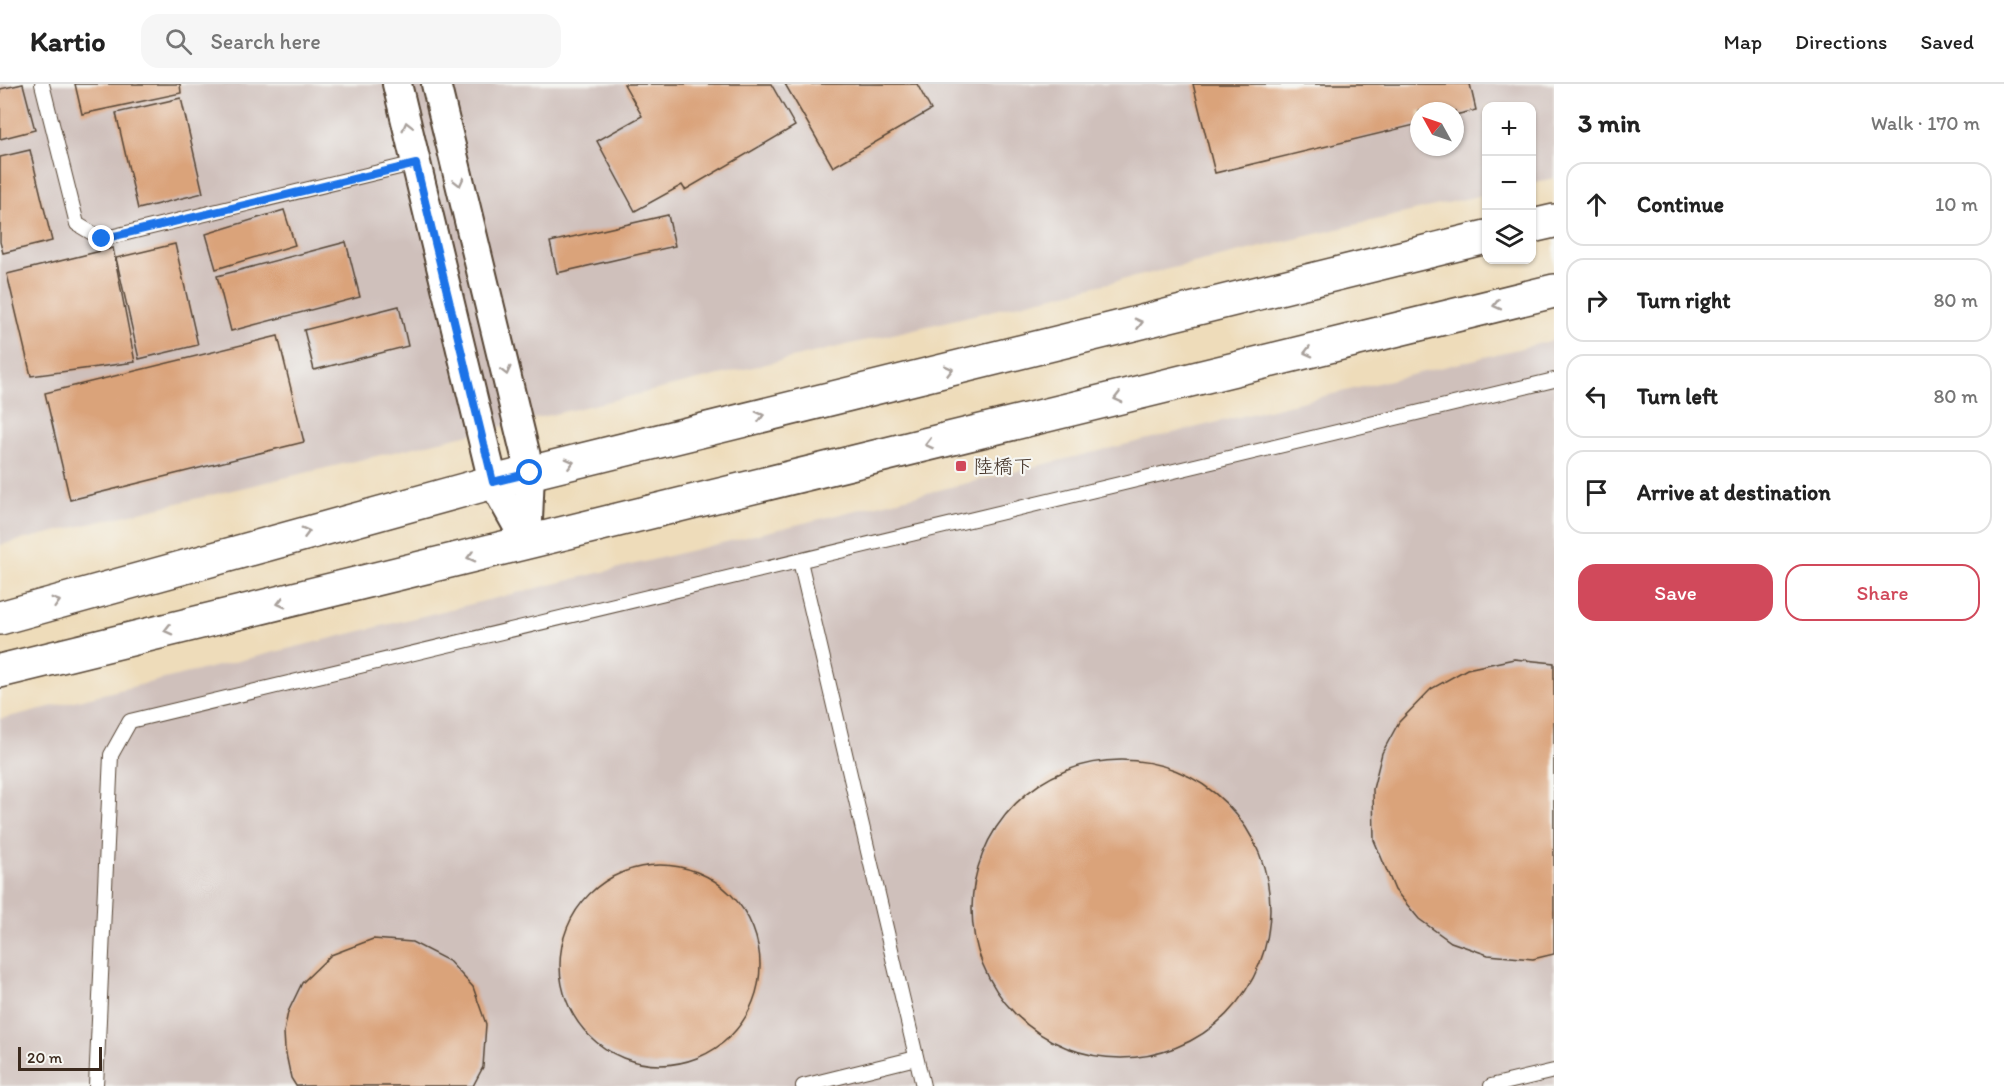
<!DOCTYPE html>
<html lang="en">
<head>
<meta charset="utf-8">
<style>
  body { margin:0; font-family:Itim,"Klee One",sans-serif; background:#f6f6f6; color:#222 }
  .controls { position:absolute; right:18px; top:18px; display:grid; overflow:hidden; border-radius:12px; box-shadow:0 2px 4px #0004 }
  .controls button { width:54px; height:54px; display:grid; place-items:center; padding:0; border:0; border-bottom:2px solid #e0e0e0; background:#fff; color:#222; font:30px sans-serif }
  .compass { position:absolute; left:1410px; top:18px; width:54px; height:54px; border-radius:50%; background:#fff; box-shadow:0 2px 4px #0004; rotate:310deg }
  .scale { position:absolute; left:18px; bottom:15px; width:84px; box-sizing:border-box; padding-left:6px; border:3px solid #3b2a1e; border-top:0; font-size:16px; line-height:21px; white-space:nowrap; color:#3b2a1e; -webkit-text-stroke:4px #f6f6f2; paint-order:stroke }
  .stop { position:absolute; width:18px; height:18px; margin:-14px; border:4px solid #1a73e8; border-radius:50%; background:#fff }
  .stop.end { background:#1a73e8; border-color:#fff; box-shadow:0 2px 6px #0008 }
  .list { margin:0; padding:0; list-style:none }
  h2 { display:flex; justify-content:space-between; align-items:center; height:78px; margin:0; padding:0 24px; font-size:26px }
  h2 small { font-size:20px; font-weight:400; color:#767676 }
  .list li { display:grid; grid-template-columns:39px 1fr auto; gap:18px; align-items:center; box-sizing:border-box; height:84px; margin:0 12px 12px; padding:0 12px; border:2px solid #e0e0e0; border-radius:18px }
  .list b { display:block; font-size:22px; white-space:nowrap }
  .list em { font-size:20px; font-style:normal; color:#767676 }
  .actions { display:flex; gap:12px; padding:18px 24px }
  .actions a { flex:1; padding:14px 0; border:2px solid #d1495b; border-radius:18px; text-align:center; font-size:21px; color:#d1495b }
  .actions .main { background:#d1495b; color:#fff }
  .icon { flex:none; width:33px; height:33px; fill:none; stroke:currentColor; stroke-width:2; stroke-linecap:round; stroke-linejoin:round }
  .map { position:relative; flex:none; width:1554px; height:1002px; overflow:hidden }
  header { display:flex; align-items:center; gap:36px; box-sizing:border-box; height:84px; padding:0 30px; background:#fff; border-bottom:2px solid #e0e0e0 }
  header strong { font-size:28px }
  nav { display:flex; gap:33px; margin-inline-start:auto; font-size:21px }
  .search { width:420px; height:54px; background:#f6f6f6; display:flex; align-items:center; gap:15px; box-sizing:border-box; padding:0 21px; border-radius:18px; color:#767676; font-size:22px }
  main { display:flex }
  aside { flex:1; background:#fff }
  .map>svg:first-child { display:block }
  .industrial { fill:#cfc0bb; fill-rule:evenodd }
  .building { fill:#daa37a }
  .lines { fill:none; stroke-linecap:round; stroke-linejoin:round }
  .service-casing { stroke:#564535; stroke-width:16 }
  .minor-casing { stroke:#564535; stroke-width:32 }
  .tertiary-casing { stroke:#564535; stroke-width:36 }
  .service { stroke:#fff; stroke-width:14 }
  .minor { stroke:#fff; stroke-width:28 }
  .tertiary { stroke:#fff; stroke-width:33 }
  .oneway { stroke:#a79f9a }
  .route { stroke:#1a73e8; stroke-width:8 }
  .poi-dot { fill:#d1495b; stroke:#f6f6f2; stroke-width:2 }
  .labels { text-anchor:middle; stroke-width:4.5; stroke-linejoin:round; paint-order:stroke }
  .poi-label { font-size:20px; fill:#3b2a1e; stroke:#f6f6f2; text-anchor:start }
</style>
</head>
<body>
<header>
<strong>Kartio</strong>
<div class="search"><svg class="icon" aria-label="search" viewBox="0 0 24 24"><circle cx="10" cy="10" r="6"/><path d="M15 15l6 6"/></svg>Search here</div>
<nav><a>Map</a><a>Directions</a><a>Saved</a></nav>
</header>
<main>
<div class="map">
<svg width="1554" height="1002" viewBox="0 0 1554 1002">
  <rect width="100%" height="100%" fill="#f6f6f2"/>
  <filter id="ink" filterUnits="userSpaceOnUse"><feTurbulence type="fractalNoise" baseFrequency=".0167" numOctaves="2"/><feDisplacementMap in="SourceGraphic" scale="12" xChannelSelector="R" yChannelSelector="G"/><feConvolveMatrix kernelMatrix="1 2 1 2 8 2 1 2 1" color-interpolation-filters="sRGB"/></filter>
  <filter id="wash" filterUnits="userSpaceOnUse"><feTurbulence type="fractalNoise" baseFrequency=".008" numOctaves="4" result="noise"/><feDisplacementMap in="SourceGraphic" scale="24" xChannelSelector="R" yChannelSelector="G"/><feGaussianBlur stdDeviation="1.35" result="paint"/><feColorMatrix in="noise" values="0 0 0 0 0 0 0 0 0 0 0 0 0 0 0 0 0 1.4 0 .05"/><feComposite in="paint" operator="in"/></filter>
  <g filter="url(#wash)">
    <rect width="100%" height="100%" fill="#eedcba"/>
    <g class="industrial">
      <path d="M0 0H1554V94L1532 99V22H1486V110L0 461ZM1419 27H1455V63H1419Z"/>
      <polygon points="1554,256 1554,1002 0,1002 0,635"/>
    </g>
    <g id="blocks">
      <g class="building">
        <polygon points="23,0 35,46 0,55 0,5"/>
        <polygon points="75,0 180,0 181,9 82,30"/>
        <polygon points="624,0 771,0 795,42 685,106 682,101 635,127 597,57 642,32"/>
        <polygon points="785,0 917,0 931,26 833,83"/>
        <polygon points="1193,0 1470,0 1476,26 1455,31 1455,27 1419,27 1419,40 1215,89"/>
        <polygon points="181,14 203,109 138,125 116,29"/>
        <polygon points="30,66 52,157 3,169 0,158 0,73"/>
        <polygon points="284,126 295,161 216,185 206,150"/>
        <polygon points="668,131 675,162 557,189 550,158"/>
        <polygon points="346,158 360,213 231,247 217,192"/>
        <polygon points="175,160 198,261 139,275 116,174"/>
        <polygon points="113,164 135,278 31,292 7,190"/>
        <polygon points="399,222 408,262 314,286 304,246"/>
        <polygon points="278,252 304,358 70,416 45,309"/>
        <polygon points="1514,575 1554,579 1554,870 1533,875 1488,871 1451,858 1419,835 1395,806 1374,756 1373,705 1382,669 1399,638 1431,605 1467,585"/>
        <circle cx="1121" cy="825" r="149"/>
        <circle cx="660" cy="881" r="100"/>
        <polygon points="373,855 412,858 449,877 473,903 486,940 483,983 473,1002 296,1002 291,994 285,965 284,948 288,928 302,899 331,871"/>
      </g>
    </g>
  </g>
  <g filter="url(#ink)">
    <use href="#blocks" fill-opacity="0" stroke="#564535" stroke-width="1.5"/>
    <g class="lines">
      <defs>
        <g id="service">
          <polyline points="42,0 77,140 102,155 416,79"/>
          <polyline points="800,477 923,1002"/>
          <polyline points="96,1002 111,671 130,637 1554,296"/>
          <polyline points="803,1002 916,974"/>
          <polyline points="1491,1002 1554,987"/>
        </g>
        <g id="minor">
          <polyline points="397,0 493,398 527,459"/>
          <polyline points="436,0 530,389 527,459"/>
        </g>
        <g id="tertiary">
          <polyline points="1532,142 1554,137"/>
          <polyline points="0,534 493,398 1486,153"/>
          <polyline points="0,587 1554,207"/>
        </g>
      </defs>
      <use href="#service" class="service-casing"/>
      <use href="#minor" class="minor-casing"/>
      <use href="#tertiary" class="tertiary-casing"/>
      <use href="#service" class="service"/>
      <use href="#minor" class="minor"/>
      <use href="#tertiary" class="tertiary"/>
    </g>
    <defs><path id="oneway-chevron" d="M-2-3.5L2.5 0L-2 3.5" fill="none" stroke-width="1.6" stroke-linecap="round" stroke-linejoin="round" transform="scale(1.5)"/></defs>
    <g class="oneway">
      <use href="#oneway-chevron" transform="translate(407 42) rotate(-104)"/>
      <use href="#oneway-chevron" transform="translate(459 98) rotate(76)"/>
      <use href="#oneway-chevron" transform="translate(1497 221) rotate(166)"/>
      <use href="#oneway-chevron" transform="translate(1139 239) rotate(-14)"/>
      <use href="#oneway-chevron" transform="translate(1308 268) rotate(166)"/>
      <use href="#oneway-chevron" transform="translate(949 286) rotate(-14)"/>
      <use href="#oneway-chevron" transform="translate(506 287) rotate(76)"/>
      <use href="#oneway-chevron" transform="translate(1118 314) rotate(166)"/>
      <use href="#oneway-chevron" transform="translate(760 332) rotate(-14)"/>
      <use href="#oneway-chevron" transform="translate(929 360) rotate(166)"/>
      <use href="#oneway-chevron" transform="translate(570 379) rotate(-14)"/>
      <use href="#oneway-chevron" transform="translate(306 448) rotate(-15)"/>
      <use href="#oneway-chevron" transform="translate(471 473) rotate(166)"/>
      <use href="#oneway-chevron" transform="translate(56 518) rotate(-16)"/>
      <use href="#oneway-chevron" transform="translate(281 519) rotate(166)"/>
      <use href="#oneway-chevron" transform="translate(168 546) rotate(166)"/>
    </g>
  </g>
  <g class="lines" filter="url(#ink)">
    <polyline class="route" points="102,155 416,80 493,398 530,389"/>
  </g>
  <rect class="poi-dot" x="955" y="376" width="12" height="12" rx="3"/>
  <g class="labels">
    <g class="poi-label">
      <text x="973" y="389">陸橋下</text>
    </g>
  </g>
</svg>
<div class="controls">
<button>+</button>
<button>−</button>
<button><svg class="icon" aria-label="layers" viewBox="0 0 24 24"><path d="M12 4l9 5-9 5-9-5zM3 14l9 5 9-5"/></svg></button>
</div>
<svg class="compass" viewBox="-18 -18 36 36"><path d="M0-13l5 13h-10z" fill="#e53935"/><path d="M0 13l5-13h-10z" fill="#767676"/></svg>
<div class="scale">20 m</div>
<div class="stop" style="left:530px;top:389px"></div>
<div class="stop end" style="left:102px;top:155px"></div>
</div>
<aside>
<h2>3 min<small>Walk · 170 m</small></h2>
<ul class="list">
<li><svg class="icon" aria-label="ahead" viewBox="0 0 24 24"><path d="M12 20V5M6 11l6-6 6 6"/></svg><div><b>Continue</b></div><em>10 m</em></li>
<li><svg class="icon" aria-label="right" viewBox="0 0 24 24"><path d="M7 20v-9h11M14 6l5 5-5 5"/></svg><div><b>Turn right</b></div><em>80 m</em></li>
<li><svg class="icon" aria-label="left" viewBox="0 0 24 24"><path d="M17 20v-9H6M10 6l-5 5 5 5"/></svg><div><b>Turn left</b></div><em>80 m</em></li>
<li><svg class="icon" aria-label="arrive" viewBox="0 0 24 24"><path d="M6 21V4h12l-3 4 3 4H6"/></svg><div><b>Arrive at destination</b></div></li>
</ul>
<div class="actions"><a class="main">Save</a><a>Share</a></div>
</aside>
</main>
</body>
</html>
